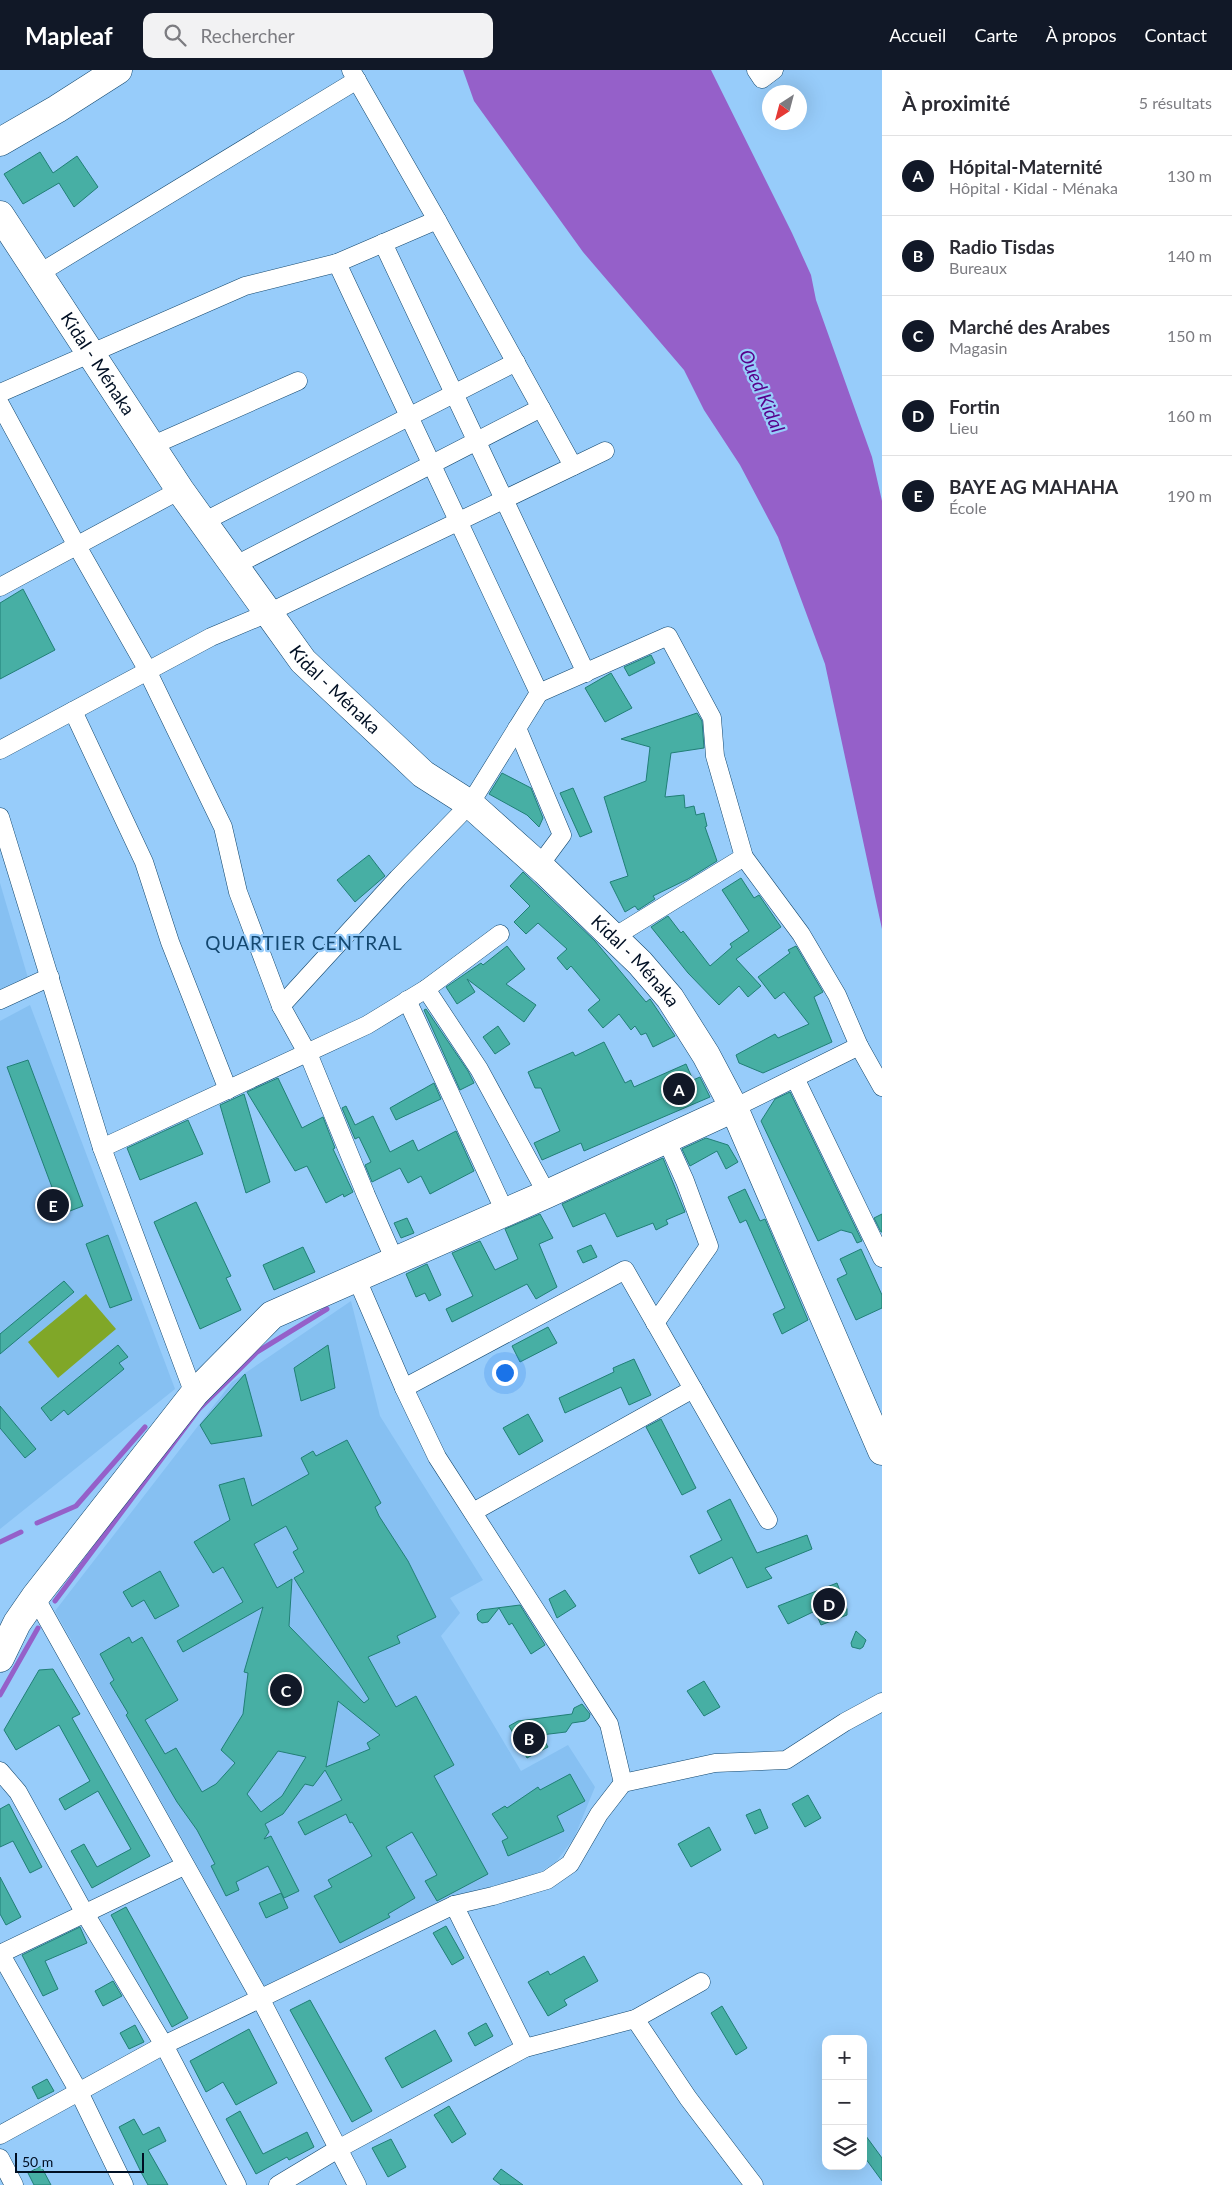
<!DOCTYPE html>
<html lang="fr">
<head>
<meta charset="utf-8">
<style>
  body { margin:0; font-family:Lato,sans-serif; background:#f2f2f3; color:#2b2b33 }
  .controls { position:absolute; right:15px; bottom:15px; display:grid; overflow:hidden; border-radius:10px; box-shadow:0 5px 20px #0002 }
  .controls button { width:45px; height:45px; display:grid; place-items:center; padding:0; border:0; border-bottom:1px solid #e1e1e2; background:#fff; color:#2b2b33; font:25px sans-serif }
  .compass { position:absolute; left:762px; top:15px; width:45px; height:45px; border-radius:50%; background:#fff; box-shadow:0 5px 20px #0002; rotate:216deg }
  .scale { position:absolute; left:15px; bottom:12px; width:129px; box-sizing:border-box; padding-left:5px; border:2px solid #000f23; border-top:0; font-size:14px; line-height:18px; white-space:nowrap; color:#000f23; -webkit-text-stroke:4px #97ccfa; paint-order:stroke }
  .you { position:absolute; left:504px; top:1302px; width:18px; height:18px; margin:-12px; border:4px solid #fff; border-radius:50%; background:#1a73e8; box-shadow:0 0 0 8px #1a73e833 }
  .badge { display:grid; place-items:center; width:32px; height:32px; border-radius:50%; background:#111827; color:#fff; font-size:16px; font-weight:700 }
  .pin { position:absolute; translate:-50% -50%; border:2px solid #fff; box-shadow:0 1px 5px #0006 }
  .list { margin:0; padding:0; list-style:none }
  h2 { display:flex; justify-content:space-between; align-items:center; height:65px; margin:0; padding:0 20px; font-size:21px }
  h2 small { font-size:16px; font-weight:400; color:#7c7c81 }
  .list li { display:grid; grid-template-columns:32px 1fr auto; gap:15px; align-items:center; box-sizing:border-box; height:80px; padding:0 20px; border-top:1px solid #e1e1e2 }
  .list b { display:block; font-size:19px; white-space:nowrap }
  .list p { margin:0; font-size:16px; white-space:nowrap; color:#7c7c81 }
  .list em { font-size:16px; font-style:normal; color:#7c7c81 }
  .icon { flex:none; width:28px; height:28px; fill:none; stroke:currentColor; stroke-width:2; stroke-linecap:round; stroke-linejoin:round }
  .map { position:relative; flex:none; width:882px; height:2115px; overflow:hidden }
  header { display:flex; align-items:center; gap:30px; box-sizing:border-box; height:70px; padding:0 25px; background:#111827; color:#fff }
  header strong { font-size:24px }
  nav { display:flex; gap:28px; margin-inline-start:auto; font-size:18px }
  .search { width:350px; height:45px; background:#f2f2f3; display:flex; align-items:center; gap:12px; box-sizing:border-box; padding:0 18px; border-radius:10px; color:#7c7c81; font-size:19px }
  main { display:flex }
  aside { flex:1; background:#fff }
  .map>svg:first-child { display:block }
  .built { fill:#86c0f2 }
  .green { fill:#80a728 }
  .water { fill:#9560c9 }
  .lines { fill:none; stroke-linecap:round; stroke-linejoin:round }
  .stream { stroke:#9560c9; stroke-width:5 }
  .building { fill:#47afa4; stroke:#217f76; fill-rule:evenodd }
  .street-casing { stroke:#11466d; stroke-width:19 }
  .primary-casing { stroke:#11466d; stroke-width:29 }
  .street { stroke:#fff; stroke-width:18 }
  .primary { stroke:#fff; stroke-width:28 }
  .labels { text-anchor:middle; stroke-width:4.5; stroke-linejoin:round; paint-order:stroke }
  .street-label { font-size:18px; fill:#000f23; stroke:#97ccfa }
  .water-label { font-size:19px; font-style:italic; fill:#58008b; stroke:#97ccfa }
  .neighbourhood-label { font-size:19px; letter-spacing:1px; fill:#144870; stroke:#97ccfa }
</style>
</head>
<body>
<header>
<strong>Mapleaf</strong>
<div class="search"><svg class="icon" aria-label="search" viewBox="0 0 24 24"><circle cx="10" cy="10" r="6"/><path d="M15 15l6 6"/></svg>Rechercher</div>
<nav><a>Accueil</a><a>Carte</a><a>À propos</a><a>Contact</a></nav>
</header>
<main>
<div class="map">
<svg width="882" height="2115" viewBox="0 0 882 2115">
  <rect width="100%" height="100%" fill="#97ccfa"/>
  <g class="built">
    <polygon points="0,813 28,908 0,922"/>
    <polygon points="30,935 175,1319 0,1459 0,951"/>
    <polygon points="351,1231 380,1346 483,1510 450,1528 460,1543 441,1566 521,1701 568,1675 595,1717 574,1768 556,1792 532,1807 266,1919 55,1541 232,1312"/>
  </g>
  <polygon class="green" points="86,1224 116,1259 58,1308 28,1272"/>
  <polygon class="water" points="463,0 711,0 792,163 811,205 816,230 872,387 882,431 882,859 825,594 778,467 740,395 704,340 684,300 583,182 474,31"/>
  <g class="lines">
    <g class="stream">
      <polyline points="37,1453 76,1436 145,1357"/>
      <polyline points="0,1472 21,1462"/>
      <polyline points="55,1531 199,1339 257,1282 327,1239"/>
      <polyline points="0,1625 38,1558"/>
    </g>
  </g>
  <g class="building">
    <polygon points="40,82 53,103 77,86 98,117 74,137 59,113 23,134 4,104"/>
    <polygon points="23,519 55,580 0,609 0,533"/>
    <polygon points="651,585 655,593 629,606 624,597"/>
    <polygon points="611,603 632,638 605,652 585,618"/>
    <polygon points="697,643 702,651 704,678 671,683 665,727 684,725 685,738 694,736 696,745 704,743 707,756 705,757 717,791 688,809 653,826 655,829 638,840 635,836 625,842 610,812 628,806 604,727 646,711 650,677 621,669"/>
    <polygon points="502,703 531,718 543,748 539,757 527,745 489,724"/>
    <polygon points="573,718 592,762 580,767 560,723"/>
    <polygon points="369,785 385,806 355,832 337,810"/>
    <polygon points="523,802 595,871 646,932 650,929 675,966 653,977 646,963 641,965 635,956 631,960 619,944 603,958 588,940 600,930 571,896 567,900 557,888 567,879 538,853 526,864 514,852 530,836 510,816"/>
    <polygon points="741,808 754,828 759,825 781,857 736,889 761,916 748,927 739,916 719,935 688,903 651,857 668,846 681,863 683,861 710,896 732,877 730,874 749,861 722,820"/>
    <polygon points="507,876 525,899 506,914 536,935 524,952 467,909 475,922 457,934 446,917 481,893 483,895"/>
    <polygon points="796,876 823,922 814,927 832,972 763,1003 739,993 736,985 775,964 778,968 809,954 784,922 775,929 758,907 790,883 788,880"/>
    <polygon points="426,939 468,1001 474,1013 460,1020 424,940"/>
    <polygon points="498,956 510,974 495,984 483,967"/>
    <polygon points="604,972 625,1013 631,1010 634,1017 686,994 693,1010 700,1007 710,1027 584,1081 581,1073 542,1090 534,1073 560,1061 541,1018 535,1018 528,1002 573,982 575,986"/>
    <polygon points="28,990 83,1136 62,1144 7,997"/>
    <polygon points="278,1008 302,1058 323,1047 335,1078 333,1079 353,1122 344,1127 343,1124 326,1133 307,1096 295,1101 247,1022"/>
    <polygon points="434,1013 441,1029 396,1050 390,1038"/>
    <polygon points="790,1022 862,1171 857,1173 852,1163 841,1160 818,1171 761,1051 775,1029"/>
    <polygon points="244,1024 270,1112 246,1123 220,1035"/>
    <polygon points="346,1036 355,1055 373,1046 390,1082 413,1070 418,1081 456,1061 474,1101 430,1124 421,1106 408,1113 400,1098 372,1112 365,1095 371,1092 359,1067 355,1069 342,1038"/>
    <polygon points="188,1050 203,1084 140,1110 127,1078"/>
    <polygon points="706,1068 728,1075 738,1092 726,1099 717,1081 690,1096 682,1079"/>
    <polygon points="663,1088 685,1142 666,1150 668,1154 656,1160 653,1153 617,1167 605,1143 573,1157 562,1134"/>
    <polygon points="745,1119 760,1151 765,1149 808,1250 782,1264 773,1244 785,1238 746,1150 740,1153 728,1127"/>
    <polygon points="196,1132 231,1206 226,1208 241,1240 200,1259 154,1152"/>
    <polygon points="540,1144 553,1168 539,1174 557,1217 536,1229 527,1214 452,1252 446,1239 473,1226 452,1183 480,1171 495,1200 518,1189 505,1159"/>
    <polygon points="882,1144 882,1162 881,1162 874,1148"/>
    <polygon points="407,1148 414,1163 401,1168 394,1153"/>
    <polygon points="108,1165 132,1230 110,1238 86,1174"/>
    <polygon points="591,1175 597,1187 583,1193 577,1181"/>
    <polygon points="303,1177 315,1202 274,1220 263,1195"/>
    <polygon points="861,1179 882,1225 882,1238 856,1250 837,1209 847,1204 840,1189"/>
    <polygon points="427,1194 441,1225 429,1231 425,1223 416,1227 406,1204"/>
    <polygon points="64,1211 74,1222 0,1284 0,1264"/>
    <polygon points="548,1257 557,1273 520,1292 512,1276"/>
    <polygon points="118,1275 128,1287 119,1293 124,1299 68,1345 64,1340 51,1351 41,1338"/>
    <polygon points="328,1275 335,1318 301,1331 294,1298"/>
    <polygon points="634,1289 651,1325 629,1335 621,1317 565,1343 559,1328 614,1302 613,1298"/>
    <polygon points="245,1304 262,1366 211,1374 200,1355"/>
    <polygon points="0,1336 36,1379 25,1388 0,1358"/>
    <polygon points="528,1344 543,1371 519,1385 503,1358"/>
    <polygon points="661,1349 696,1418 682,1425 646,1357"/>
    <path d="M347 1370 381 1433 375 1437 379 1446 408 1491 436 1547 397 1566 400 1573 368 1587 396 1637 416 1626 426 1644 454 1695 434 1706 488 1804 437 1831 425 1811 437 1805 412 1762 386 1777 415 1828 388 1844 390 1847 340 1873 314 1826 332 1817 328 1810 372 1786 352 1752 350 1753 346 1744 305 1765 298 1752 342 1730 325 1700 313 1716 305 1714 283 1744 265 1754 269 1762 264 1769 271 1766 299 1821 284 1828 268 1796 236 1812 239 1820 226 1826 211 1796 215 1794 197 1760 177 1732 126 1645 128 1643 110 1613 114 1610 100 1584 129 1567 132 1573 142 1567 178 1630 145 1650 165 1684 176 1678 202 1722 216 1714 235 1693 221 1680 243 1644 248 1603 244 1602 263 1537 183 1582 177 1571 243 1532 223 1497 213 1503 194 1472 230 1450 219 1415 244 1408 252 1436 309 1404 301 1388 313 1381 316 1386ZM286 1456 298 1479 293 1482 304 1502 294 1508 369 1629 364 1633 289 1556 292 1509 277 1518 254 1474ZM338 1631 380 1665 367 1673 370 1679 326 1697ZM278 1681 306 1687 282 1726 261 1742 247 1724Z"/>
    <polygon points="730,1429 757,1483 807,1465 812,1479 765,1498 772,1508 747,1518 732,1487 699,1504 690,1486 722,1470 707,1441"/>
    <polygon points="160,1501 179,1536 155,1549 144,1530 132,1537 123,1522"/>
    <polygon points="837,1513 847,1539 847,1545 821,1555 815,1541 788,1554 778,1536"/>
    <polygon points="565,1520 576,1536 557,1548 549,1529"/>
    <polygon points="520,1535 545,1575 531,1584 512,1553 509,1555 499,1538 488,1552 482,1553 478,1550 477,1544 481,1540"/>
    <polygon points="856,1561 866,1570 863,1577 860,1579 852,1577 851,1573"/>
    <polygon points="53,1599 80,1644 72,1648 150,1786 92,1818 71,1781 84,1774 97,1797 131,1779 98,1721 65,1740 59,1729 90,1711 59,1655 16,1680 4,1660 39,1600"/>
    <polygon points="704,1611 720,1637 704,1646 687,1621"/>
    <polygon points="582,1634 590,1644 589,1648 585,1651 572,1653 566,1662 541,1665 548,1677 527,1688 509,1656 518,1651 572,1644 574,1638"/>
    <polygon points="570,1704 585,1731 557,1746 564,1761 508,1786 502,1771 508,1768 492,1744 505,1736 507,1738 538,1717 540,1720"/>
    <polygon points="808,1725 821,1748 805,1757 792,1734"/>
    <polygon points="9,1734 42,1797 30,1803 13,1771 0,1777 0,1739"/>
    <polygon points="760,1739 768,1758 755,1764 746,1745"/>
    <polygon points="709,1757 721,1780 691,1797 678,1774"/>
    <polygon points="0,1807 21,1847 6,1855 0,1844"/>
    <polygon points="281,1823 288,1838 266,1848 259,1833"/>
    <polygon points="126,1837 188,1948 172,1957 111,1845"/>
    <polygon points="446,1856 464,1888 452,1895 433,1863"/>
    <polygon points="80,1857 87,1873 45,1891 58,1919 43,1926 22,1885"/>
    <polygon points="584,1886 598,1911 564,1930 567,1935 548,1946 528,1912 548,1901 550,1905"/>
    <polygon points="113,1911 122,1926 103,1936 95,1921"/>
    <polygon points="310,1930 372,2041 352,2052 290,1940"/>
    <polygon points="722,1936 747,1978 736,1985 711,1943"/>
    <polygon points="486,1953 493,1966 475,1976 468,1963"/>
    <polygon points="135,1955 144,1972 129,1979 120,1963"/>
    <polygon points="249,1959 277,2013 236,2035 223,2012 206,2022 190,1991"/>
    <polygon points="435,1960 452,1991 402,2018 385,1988"/>
    <polygon points="47,2009 54,2021 38,2029 32,2017"/>
    <polygon points="449,2036 466,2064 452,2073 434,2045"/>
    <polygon points="240,2041 263,2084 307,2062 314,2077 289,2090 287,2087 256,2104 226,2049"/>
    <polygon points="134,2049 143,2065 159,2057 166,2071 148,2080 168,2115 148,2115 141,2102 119,2057"/>
    <polygon points="863,2062 882,2088 882,2111 863,2085"/>
    <polygon points="391,2069 406,2097 388,2107 372,2078"/>
    <polygon points="41,2096 51,2115 34,2115 28,2103"/>
    <polygon points="501,2099 523,2115 501,2115 493,2109"/>
  </g>
  <g class="lines">
    <defs>
      <g id="street">
        <polyline points="351,0 437,150 573,396"/>
        <polyline points="756,0 762,9 774,0"/>
        <polyline points="383,173 586,603"/>
        <polyline points="337,193 539,623"/>
        <polyline points="38,204 357,10"/>
        <polyline points="0,323 245,216 337,193 437,150"/>
        <polyline points="0,334 77,476 143,592 223,757 238,822 281,936 310,988 366,1125 395,1191"/>
        <polyline points="151,376 298,311"/>
        <polyline points="203,452 516,292"/>
        <polyline points="234,496 541,338"/>
        <polyline points="0,517 180,420"/>
        <polyline points="73,641 144,792 170,872 228,1020"/>
        <polyline points="517,658 562,765 539,796"/>
        <polyline points="0,680 211,567 268,543 605,381"/>
        <polyline points="0,747 102,1078 194,1324"/>
        <polyline points="614,867 744,787"/>
        <polyline points="426,919 479,999 547,1124"/>
        <polyline points="0,930 50,907"/>
        <polyline points="407,930 505,1142"/>
        <polyline points="281,936 398,808 470,734 539,623 668,566 712,648 715,686 744,787 801,864 837,925 859,976 882,1017"/>
        <polyline points="795,1008 882,1188"/>
        <polyline points="734,1038 859,976"/>
        <polyline points="102,1078 367,955 426,919 500,864"/>
        <polyline points="356,1207 404,1318 437,1387 609,1654 623,1713"/>
        <polyline points="655,1253 709,1176 685,1111 666,1069"/>
        <polyline points="404,1318 625,1200 768,1450"/>
        <polyline points="473,1442 693,1319"/>
        <polyline points="35,1527 260,1928 357,2115"/>
        <polyline points="0,1701 18,1722 84,1842 164,1975 237,2115"/>
        <polyline points="454,1835 525,1978"/>
        <polyline points="0,1883 79,2022 124,2115"/>
        <polyline points="0,1884 184,1796"/>
        <polyline points="635,1949 688,2028 754,2115"/>
        <polyline points="0,2065 164,1975 454,1835 493,1826 547,1810 570,1794 599,1744 623,1713 715,1693 786,1690 845,1652 882,1632"/>
        <polyline points="0,2088 14,2115"/>
        <polyline points="278,2115 338,2079 525,1978 635,1949 701,1912"/>
      </g>
      <g id="primary">
        <polyline points="0,72 57,39 118,0"/>
        <path id="s1" d="M0 145 180 420 303 591 423 704 470 734 545 801 640 893 670 928 706 985 734 1038 882 1381"/>
        <polyline points="0,1588 17,1553 35,1527 194,1324 272,1245 547,1124 734,1038"/>
      </g>
    </defs>
    <use href="#street" class="street-casing"/>
    <use href="#primary" class="primary-casing"/>
    <use href="#street" class="street"/>
    <use href="#primary" class="primary"/>
  </g>
  <g class="labels">
    <g class="street-label">
      <text dy="6" stroke="none"><textPath href="#s1" startOffset="178">Kidal - Ménaka</textPath></text>
      <text dy="6" stroke="none"><textPath href="#s1" startOffset="582">Kidal - Ménaka</textPath></text>
      <text dy="6" stroke="none"><textPath href="#s1" startOffset="988">Kidal - Ménaka</textPath></text>
    </g>
    <g class="water-label">
      <text transform="translate(762 321) rotate(67)" y="7">Oued Kidal</text>
    </g>
    <g class="neighbourhood-label">
      <text x="304" y="880">QUARTIER CENTRAL</text>
    </g>
  </g>
</svg>
<div class="controls">
<button>+</button>
<button>−</button>
<button><svg class="icon" aria-label="layers" viewBox="0 0 24 24"><path d="M12 4l9 5-9 5-9-5zM3 14l9 5 9-5"/></svg></button>
</div>
<svg class="compass" viewBox="-18 -18 36 36"><path d="M0-13l5 13h-10z" fill="#e53935"/><path d="M0 13l5-13h-10z" fill="#7c7c81"/></svg>
<div class="scale">50 m</div>
<div class="you"></div>
<div class="pin badge" style="left:679px;top:1019px">A</div>
<div class="pin badge" style="left:529px;top:1668px">B</div>
<div class="pin badge" style="left:286px;top:1620px">C</div>
<div class="pin badge" style="left:829px;top:1534px">D</div>
<div class="pin badge" style="left:53px;top:1135px">E</div>
</div>
<aside>
<h2>À proximité<small>5 résultats</small></h2>
<ul class="list">
<li><span class="badge">A</span><div><b>Hópital-Maternité</b><p>Hôpital · Kidal - Ménaka</p></div><em>130 m</em></li>
<li><span class="badge">B</span><div><b>Radio Tisdas</b><p>Bureaux</p></div><em>140 m</em></li>
<li><span class="badge">C</span><div><b>Marché des Arabes</b><p>Magasin</p></div><em>150 m</em></li>
<li><span class="badge">D</span><div><b>Fortin</b><p>Lieu</p></div><em>160 m</em></li>
<li><span class="badge">E</span><div><b>BAYE AG MAHAHA</b><p>École</p></div><em>190 m</em></li>
</ul>
</aside>
</main>
</body>
</html>
